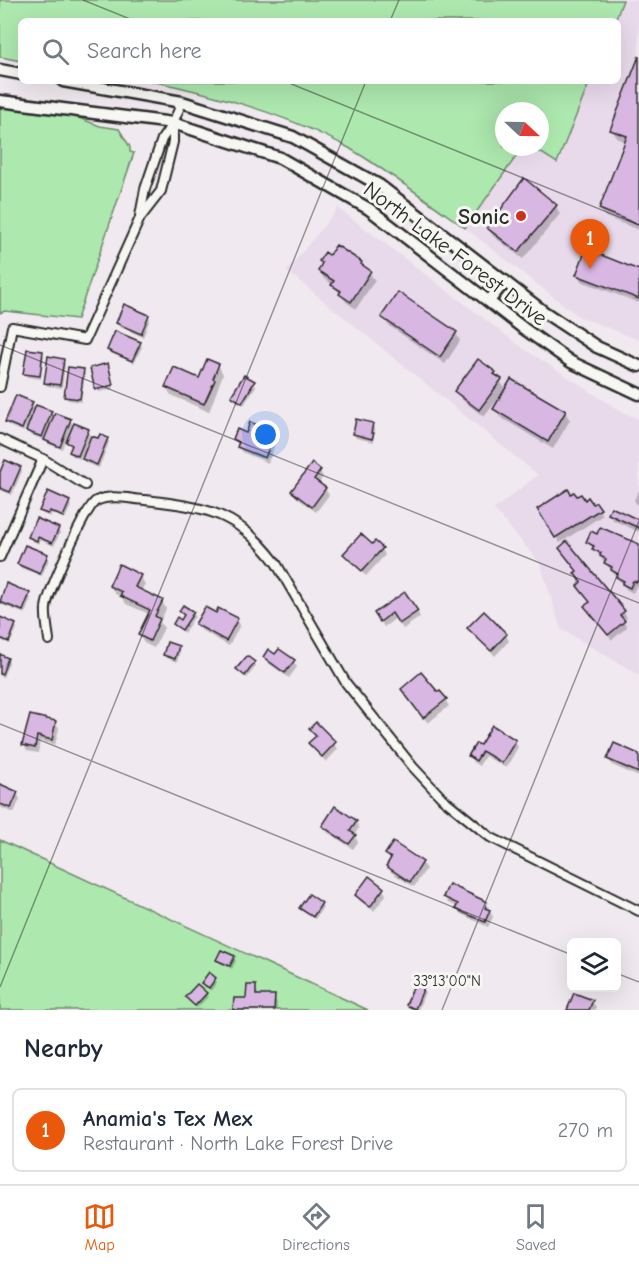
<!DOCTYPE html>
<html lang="en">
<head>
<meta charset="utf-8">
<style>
  body { margin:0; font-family:"Comic Neue",sans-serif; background:#f6f6f7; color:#1f2937 }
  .controls { position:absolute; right:18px; bottom:18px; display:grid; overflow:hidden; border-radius:9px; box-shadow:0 6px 24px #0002 }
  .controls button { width:54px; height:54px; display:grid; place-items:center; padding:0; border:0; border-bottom:2px solid #e0e1e3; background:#fff; color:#1f2937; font:30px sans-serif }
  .compass { position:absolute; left:495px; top:102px; width:54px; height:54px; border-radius:50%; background:#fff; box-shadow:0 6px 24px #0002; rotate:112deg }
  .you { position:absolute; left:266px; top:435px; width:21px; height:21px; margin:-15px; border:4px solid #fff; border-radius:50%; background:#1a73e8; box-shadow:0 0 0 9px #1a73e833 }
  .badge { display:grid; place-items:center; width:39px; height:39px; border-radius:50%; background:#ea580c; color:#fff; font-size:20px; font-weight:700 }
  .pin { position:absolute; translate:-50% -50px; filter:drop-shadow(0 2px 3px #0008) }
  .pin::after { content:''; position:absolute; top:32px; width:21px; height:18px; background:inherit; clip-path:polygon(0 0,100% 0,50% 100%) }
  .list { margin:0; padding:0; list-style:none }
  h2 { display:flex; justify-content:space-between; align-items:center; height:78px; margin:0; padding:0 24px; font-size:26px }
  h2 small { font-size:20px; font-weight:400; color:#747a83 }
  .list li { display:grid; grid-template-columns:39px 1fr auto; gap:18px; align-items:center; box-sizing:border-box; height:84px; margin:0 12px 12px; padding:0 12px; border:2px solid #e0e1e3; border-radius:9px }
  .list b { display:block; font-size:22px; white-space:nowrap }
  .list p { margin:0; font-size:20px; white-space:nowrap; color:#747a83 }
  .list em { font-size:20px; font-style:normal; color:#747a83 }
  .icon { flex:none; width:33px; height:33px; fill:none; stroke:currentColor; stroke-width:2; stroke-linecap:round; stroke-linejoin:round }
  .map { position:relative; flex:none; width:639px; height:1010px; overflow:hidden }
  .search { position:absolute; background:#fff; box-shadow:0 6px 24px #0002; left:18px; right:18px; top:18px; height:66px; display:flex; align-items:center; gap:15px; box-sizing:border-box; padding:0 21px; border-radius:9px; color:#747a83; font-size:22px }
  .sheet { height:174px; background:#fff }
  nav { display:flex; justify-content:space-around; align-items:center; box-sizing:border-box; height:84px; border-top:2px solid #e0e1e3; background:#fff; font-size:16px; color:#747a83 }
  nav a { display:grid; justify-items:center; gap:3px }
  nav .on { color:#ea580c }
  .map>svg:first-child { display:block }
  .built { fill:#e9daeb }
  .green { fill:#ade8ae; stroke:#6c8a6c; stroke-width:1.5 }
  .shadow { fill:#0003 }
  .building { fill:#d9b7e3; stroke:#2b2b2b; stroke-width:1.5 }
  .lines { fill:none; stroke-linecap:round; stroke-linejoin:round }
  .minor-casing { stroke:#2b2b2b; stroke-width:12 }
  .secondary-casing { stroke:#2b2b2b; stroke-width:15 }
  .minor { stroke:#f6f6f2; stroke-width:8 }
  .secondary { stroke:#f6f6f2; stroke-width:10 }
  .ticks { fill:none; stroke:#2b2b2b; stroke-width:1.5; stroke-opacity:0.45 }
  .poi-dot { fill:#c8321e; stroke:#f6f6f2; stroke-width:2 }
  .labels { text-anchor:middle; stroke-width:6; stroke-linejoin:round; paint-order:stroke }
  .poi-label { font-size:22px; font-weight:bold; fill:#2b2b2b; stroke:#f6f6f2; text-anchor:end }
  .street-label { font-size:22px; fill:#2b2b2b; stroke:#f6f6f2 }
  .ticks-label { font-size:15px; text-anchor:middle; fill:#2b2b2b; stroke:#f6f6f2; stroke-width:6; stroke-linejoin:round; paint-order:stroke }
</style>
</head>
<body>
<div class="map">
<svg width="639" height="1010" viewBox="0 0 639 1010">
  <rect width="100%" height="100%" fill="#f0e9ef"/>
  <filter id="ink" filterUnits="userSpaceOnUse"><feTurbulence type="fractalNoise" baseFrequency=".0167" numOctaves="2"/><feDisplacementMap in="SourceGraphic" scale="12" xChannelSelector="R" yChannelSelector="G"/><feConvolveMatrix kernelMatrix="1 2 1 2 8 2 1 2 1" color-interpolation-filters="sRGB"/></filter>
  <g filter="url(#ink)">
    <g class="built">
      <polygon points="623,0 639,0 639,340 578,316 465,228 523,147 532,147 557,163 590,81 618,81 618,21 615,21"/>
      <polygon points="338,208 523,348 622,412 639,419 639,675 561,629 540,563 494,509 538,475 287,271"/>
    </g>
    <g class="green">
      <polygon points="0,0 623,0 615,21 21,21 21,61 0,57"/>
      <path d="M151 81H590L557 163 532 147H540V111H504V147H523L465 228C428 201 389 172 349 148 291 116 216 94 151 81Z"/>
      <polygon points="0,105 71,115 100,126 119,129 130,147 130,152 134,153 77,319 5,311 0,313"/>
      <polygon points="0,840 368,1010 0,1010"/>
    </g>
    <g class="shadow">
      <polygon points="639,60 639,230 605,217 600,209 626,142 617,138 612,130"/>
      <polygon points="556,206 560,214 523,259 493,236 488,228"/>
      <polygon points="329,257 361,263 375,280 356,309 346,302 333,285 324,279 319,271 323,265 320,261"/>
      <polygon points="639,271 639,303 581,281 578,275"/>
      <polygon points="148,316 150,319 143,337 120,327 118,323"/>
      <polygon points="383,317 456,333 460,341 445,364 388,325"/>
      <polygon points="140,343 142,347 134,363 111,353 109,350"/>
      <polygon points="42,352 44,356 41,379 27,377 25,374"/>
      <polygon points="63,360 65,364 62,388 47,386 45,383"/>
      <polygon points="218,365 223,374 209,412 171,395 166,387 199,380"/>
      <polygon points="109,368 114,389 99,392 97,389"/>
      <polygon points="83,370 85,374 81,402 68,400 66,397"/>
      <polygon points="495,373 506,390 565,412 570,420 553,449 500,417 495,409 505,392 504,391 484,417 461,399 456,391"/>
      <polygon points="254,382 256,386 244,405 235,400 233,396"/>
      <polygon points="32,403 36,410 51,412 55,418 70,420 73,425 88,431 90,437 99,440 107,439 109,442 99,468 85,463 82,456 80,459 73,456 71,452 73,447 66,439 62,449 48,444 44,438 44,440 29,434 25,427 24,432 9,426 7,422"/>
      <polygon points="372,424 374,428 374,442 356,438 354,434"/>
      <polygon points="274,434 277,439 268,463 242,452 234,439 246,435"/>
      <polygon points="20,468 22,471 12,495 0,490 0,469 2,472"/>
      <polygon points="320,471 323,477 318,484 325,489 329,495 316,512 296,497 293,491"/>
      <polygon points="639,490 639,508 634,500"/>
      <polygon points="571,496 592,506 595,504 603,515 560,543 539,510"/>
      <polygon points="69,502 71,506 65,519 52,513 50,517 43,514 41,511"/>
      <polygon points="610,514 639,522 639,532 613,520"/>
      <polygon points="58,529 60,533 54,546 40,540 39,544 32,541 30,537"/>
      <polygon points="588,542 639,546 639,587 636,586 633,593 627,590"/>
      <polygon points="372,546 382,549 385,555 366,576 348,560 345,554"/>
      <polygon points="47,555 49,559 42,576 21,568 18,564"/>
      <polygon points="578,572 624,612 627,618 623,621 627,627 612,640 589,612 591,603"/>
      <polygon points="140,576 145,584 141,591 162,601 166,609 160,622 164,628 154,648 144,643 139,635 149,614 126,604 122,597 115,594 110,585"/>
      <polygon points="29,594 31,598 25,614 2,605 0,602"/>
      <polygon points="181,611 193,613 195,616 184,633 174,624 181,622 185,616"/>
      <polygon points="417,611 420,617 403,629 396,618 384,627 376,614"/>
      <polygon points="217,615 237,619 240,625 229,646 201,630 197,624"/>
      <polygon points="0,619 15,625 17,628 10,644 0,640"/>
      <polygon points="469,628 506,635 509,641 495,656"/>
      <polygon points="178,647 180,651 177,662 167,658 165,655"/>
      <polygon points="0,656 7,659 9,663 3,677 0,676"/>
      <polygon points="276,656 293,661 297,667 289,678 268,663 264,657"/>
      <polygon points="254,663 256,666 247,678 240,673 238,670"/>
      <polygon points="438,694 445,700 449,706 428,723 406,696"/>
      <polygon points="55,722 59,728 55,745 40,741 38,753 27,751 24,745"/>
      <polygon points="316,724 338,749 326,762 310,743 316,737 311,729"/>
      <polygon points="515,741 518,747 506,768 485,756 479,766 473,762 470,756 480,747"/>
      <polygon points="639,756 639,777 612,765 609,759"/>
      <polygon points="0,786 17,793 20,799 14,813 0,807"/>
      <polygon points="356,822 359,828 354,835 358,842 353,849 327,832 324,826"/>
      <polygon points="387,854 422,863 426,869 414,887 391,872 388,866 390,860"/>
      <polygon points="383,889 386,895 374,911 360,901 357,895"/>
      <polygon points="445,897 486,903 493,917 488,927 461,914 458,907 448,903"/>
      <polygon points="321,904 323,907 315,919 301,908"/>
      <polygon points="234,958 236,961 232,969 220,963 218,960"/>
      <polygon points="215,979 217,982 211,991 203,983"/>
      <polygon points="255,987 259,997 274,997 277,1003 277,1010 235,1010 248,1000"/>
      <polygon points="423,988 425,992 418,1010 410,1008 408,1005"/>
      <polygon points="206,994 208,997 197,1008 187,997"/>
      <polygon points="592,1001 596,1007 595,1010 569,1010"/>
    </g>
    <g class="building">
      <polygon points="639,56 639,225 599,209 627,136 610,130"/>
      <polygon points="524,178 557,205 518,252 487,228"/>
      <polygon points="336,245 362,262 361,264 371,271 351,302 339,294 341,291 331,285 334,281 318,271 322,263 319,261 325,252 329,255"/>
      <polygon points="586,249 639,270 639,299 576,275"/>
      <polygon points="398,292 457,332 440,357 381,317"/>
      <polygon points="124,304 149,315 141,334 116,323"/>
      <polygon points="115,331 141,342 132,361 107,350"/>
      <polygon points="27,349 43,351 40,376 23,374"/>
      <polygon points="48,356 64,359 60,385 44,383"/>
      <polygon points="207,359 219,364 213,379 215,380 204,404 165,387 174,367 199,378"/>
      <polygon points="478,359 496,372 494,374 502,379 479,410 454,391"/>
      <polygon points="108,363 113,385 95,390 90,368"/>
      <polygon points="68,367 84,369 80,399 64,397"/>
      <polygon points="244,375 255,381 242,403 231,396"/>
      <polygon points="511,379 566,411 548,442 493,409"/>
      <polygon points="16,395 33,402 22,429 5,422"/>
      <polygon points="36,405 52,411 42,437 26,431"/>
      <polygon points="55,413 71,419 60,447 44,440"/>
      <polygon points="356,419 373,423 371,433 374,433 372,439 353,434"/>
      <polygon points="250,422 275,432 265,458 237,447 239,442 233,439 237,429 246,433"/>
      <polygon points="74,423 89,429 78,456 69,452 72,445 66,442"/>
      <polygon points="100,434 108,438 97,465 82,459 91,436 98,438"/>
      <polygon points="5,460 21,467 10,492 0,488 0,472"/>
      <polygon points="312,463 321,470 314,479 326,488 312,507 291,491"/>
      <polygon points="568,489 571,494 574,492 577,496 581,494 585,500 588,497 593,504 596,502 601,509 555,538 537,509"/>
      <polygon points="48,491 70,501 63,517 50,511 48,514 39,511"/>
      <polygon points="611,507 639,520 639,528 608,514"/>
      <polygon points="36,518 59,528 52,543 38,537 37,541 28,537"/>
      <polygon points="600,527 639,544 639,577 637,582 633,581 630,588 622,584 624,581 616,577 618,574 611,570 612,567 604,563 606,559 600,556 601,553 592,549 594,546 586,542 591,531 597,534"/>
      <polygon points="361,534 372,544 375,541 383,548 362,571 343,554"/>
      <polygon points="567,541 625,611 620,615 625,621 608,635 584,606 590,602 577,586 581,582 574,573 577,571 559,548"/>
      <polygon points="25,545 48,554 40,574 17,564"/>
      <polygon points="119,564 141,575 135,587 163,600 155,616 160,619 150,641 138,635 150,610 120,596 122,592 109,586"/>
      <polygon points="6,583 30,593 23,611 0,602"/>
      <polygon points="405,592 418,611 399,624 392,613 380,622 374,613"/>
      <polygon points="183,605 194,612 182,630 173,624 177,617 181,620 184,615 179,611"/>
      <polygon points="205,607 216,613 218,608 238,618 226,641 195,624"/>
      <polygon points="484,611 507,634 491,651 467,628"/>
      <polygon points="0,617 16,624 9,642 0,638"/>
      <polygon points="167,642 179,646 175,659 163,655"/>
      <polygon points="268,649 275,654 279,649 295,660 285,673 263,657"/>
      <polygon points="0,654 8,658 2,674 0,674"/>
      <polygon points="247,656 255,662 245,676 236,669"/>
      <polygon points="421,672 438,692 440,691 447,699 423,718 401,689"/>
      <polygon points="30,715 56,721 52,740 37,736 35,748 22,745"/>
      <polygon points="316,722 336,742 322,757 308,743 316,736 309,729"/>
      <polygon points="492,725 516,740 502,763 482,751 476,761 468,756 476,743 480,745"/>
      <polygon points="614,743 639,754 639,773 607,759"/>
      <polygon points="0,784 18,792 11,808 0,804"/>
      <polygon points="335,806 357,821 350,831 356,835 349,844 322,826"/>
      <polygon points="393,842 423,862 410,882 386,866 391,858 385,854"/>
      <polygon points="369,876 384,888 370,907 355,895"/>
      <polygon points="449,884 487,902 485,908 490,910 485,922 455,909 458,904 443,897"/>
      <polygon points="309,894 322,903 313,917 299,908"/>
      <polygon points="221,950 235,956 230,966 216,960"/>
      <polygon points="209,972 216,978 209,988 201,983"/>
      <polygon points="415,983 424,987 415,1009 406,1005"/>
      <polygon points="197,984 207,993 195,1006 185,997"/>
      <polygon points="247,985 256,985 256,995 275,995 274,1010 233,1010 234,998 246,998"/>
      <polygon points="574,993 593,1000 589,1010 567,1010"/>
    </g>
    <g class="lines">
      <defs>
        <g id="minor">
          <polyline points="140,216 145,189 162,139 173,123 182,102"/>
          <polyline points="0,387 12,327 85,340 140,218 161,191 173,142 173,123"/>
          <polyline points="0,439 43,459 85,485"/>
          <polyline points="0,557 43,459"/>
          <path d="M49 640C48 630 45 618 46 608 47 594 86 506 96 501 111 494 130 499 145 500 206 507 238 512 276 563L346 683 413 767 442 798 490 837 639 911"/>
        </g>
        <g id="secondary">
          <polyline points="0,70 21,74"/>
          <polyline points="63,81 182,102 293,137 379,185 544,312 597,347 639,366"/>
          <polyline points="0,101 173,123 280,158 369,209 523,328 571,362 639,394"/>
          <polyline points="489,301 505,281"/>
        </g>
      </defs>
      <use href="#minor" class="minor-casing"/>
      <use href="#secondary" class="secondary-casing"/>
      <use href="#minor" class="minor"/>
      <use href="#secondary" class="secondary"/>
    </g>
  </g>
  <path class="ticks" d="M83 0 135 21M390 21 399 0M284 81 639 225M0 345 639 603M0 724 572 955M616 973 639 982M0 987 366 81M442 1010 639 521"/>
  <circle class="poi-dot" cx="521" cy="216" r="6"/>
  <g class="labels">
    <g class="poi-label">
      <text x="509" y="224">Sonic</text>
    </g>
    <g class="street-label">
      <text transform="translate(456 253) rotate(37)" y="8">North Lake Forest Drive</text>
    </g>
  </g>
  <g class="ticks-label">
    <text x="447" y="986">33°13'00"N</text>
  </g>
</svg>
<div class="controls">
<button><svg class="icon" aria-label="layers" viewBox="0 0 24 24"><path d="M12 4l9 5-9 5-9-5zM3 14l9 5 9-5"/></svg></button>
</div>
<svg class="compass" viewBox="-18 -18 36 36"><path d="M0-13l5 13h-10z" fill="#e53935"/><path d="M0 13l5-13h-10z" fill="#747a83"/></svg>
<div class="you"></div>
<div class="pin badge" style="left:590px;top:269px">1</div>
<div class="search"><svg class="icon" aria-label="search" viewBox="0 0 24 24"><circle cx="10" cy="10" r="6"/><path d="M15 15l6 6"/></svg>Search here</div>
</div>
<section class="sheet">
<h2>Nearby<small></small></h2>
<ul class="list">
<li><span class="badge">1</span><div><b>Anamia's Tex Mex</b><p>Restaurant · North Lake Forest Drive</p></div><em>270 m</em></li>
</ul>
</section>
<nav>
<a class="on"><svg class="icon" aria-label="map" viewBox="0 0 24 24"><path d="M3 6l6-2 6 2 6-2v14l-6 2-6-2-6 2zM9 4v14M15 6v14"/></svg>Map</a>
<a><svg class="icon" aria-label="directions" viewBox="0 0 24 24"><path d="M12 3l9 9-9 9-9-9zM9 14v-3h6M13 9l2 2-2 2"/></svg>Directions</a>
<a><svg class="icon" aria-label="saved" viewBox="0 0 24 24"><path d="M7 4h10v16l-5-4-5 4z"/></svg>Saved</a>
</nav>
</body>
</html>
